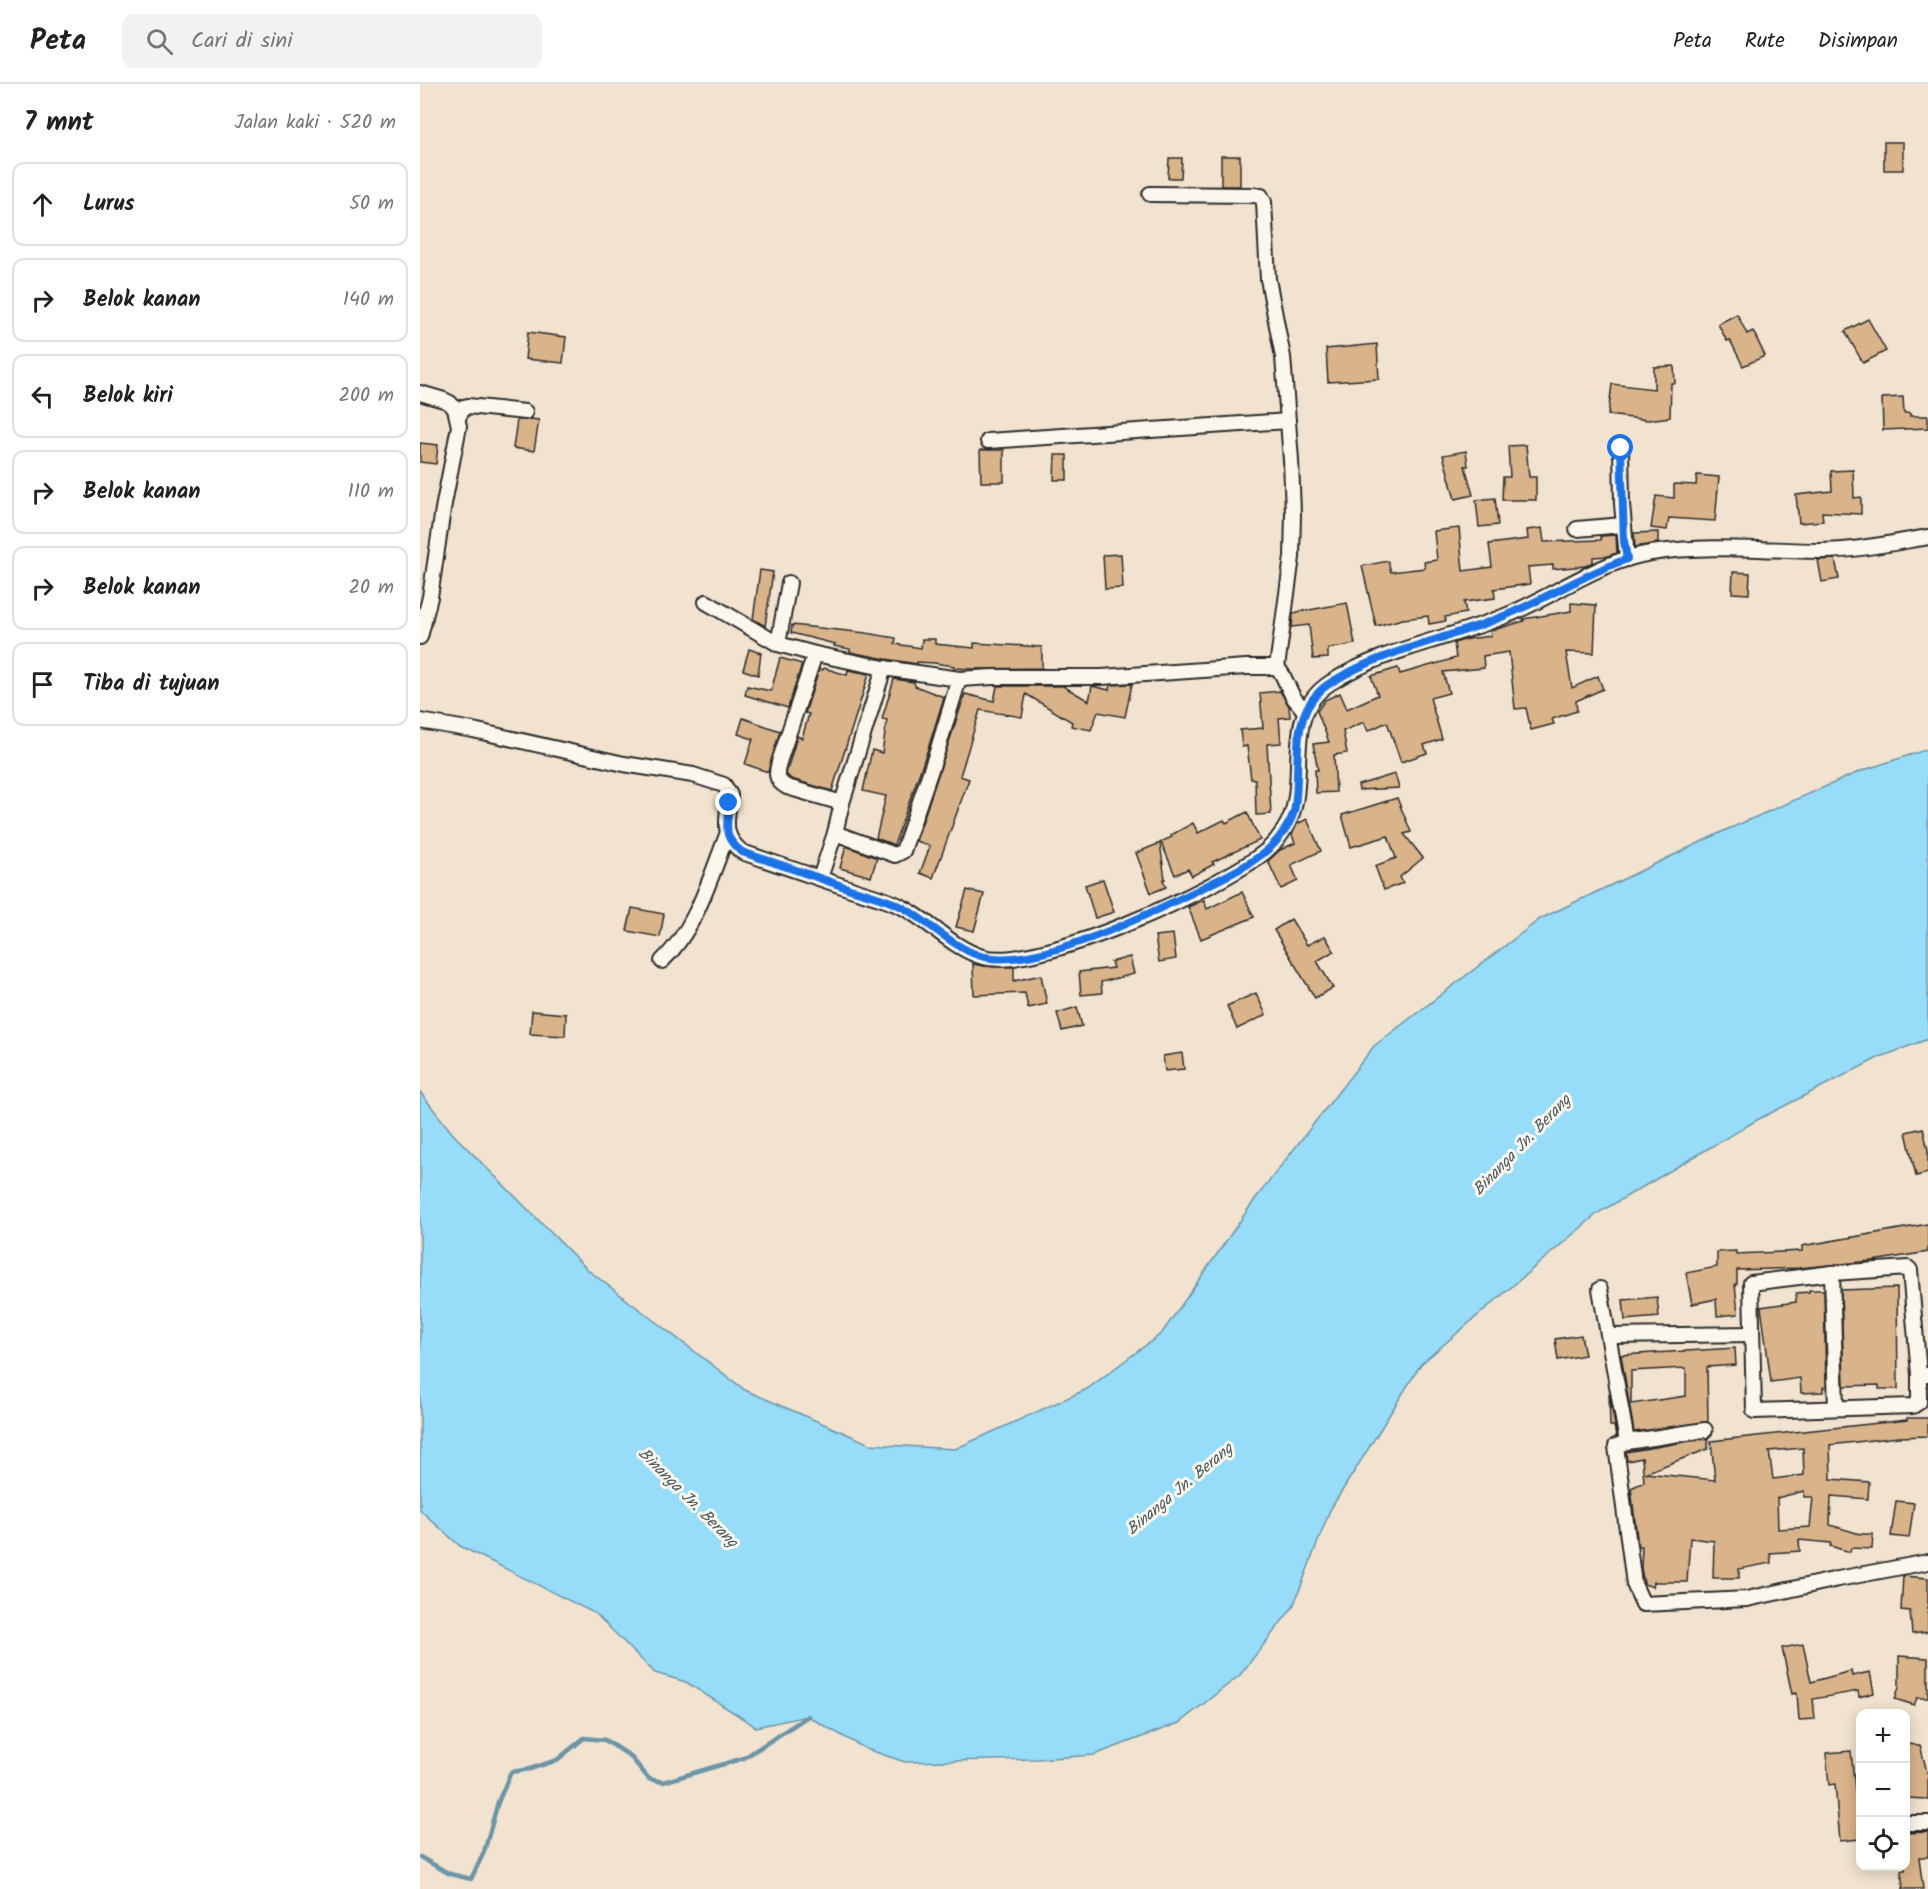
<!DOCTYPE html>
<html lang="id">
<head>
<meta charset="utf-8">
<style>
  body { margin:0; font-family:Kalam,sans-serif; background:#f2f2f2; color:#202124 }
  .controls { position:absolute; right:18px; bottom:18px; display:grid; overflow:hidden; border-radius:12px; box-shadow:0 3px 15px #0003 }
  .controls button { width:54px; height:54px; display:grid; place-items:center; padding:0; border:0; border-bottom:2px solid #e0e0e0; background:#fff; color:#202124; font:30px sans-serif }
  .stop { position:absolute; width:18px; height:18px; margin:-14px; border:4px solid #1a73e8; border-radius:50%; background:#fff }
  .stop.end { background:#1a73e8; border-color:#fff; box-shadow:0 2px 6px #0008 }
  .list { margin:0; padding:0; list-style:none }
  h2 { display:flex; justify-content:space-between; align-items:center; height:78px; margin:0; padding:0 24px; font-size:26px }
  h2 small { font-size:20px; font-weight:400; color:#757577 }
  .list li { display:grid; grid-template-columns:39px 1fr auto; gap:18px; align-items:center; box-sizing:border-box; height:84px; margin:0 12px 12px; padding:0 12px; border:2px solid #e0e0e0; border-radius:12px }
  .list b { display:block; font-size:22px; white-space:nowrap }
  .list em { font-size:20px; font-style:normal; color:#757577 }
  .icon { flex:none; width:33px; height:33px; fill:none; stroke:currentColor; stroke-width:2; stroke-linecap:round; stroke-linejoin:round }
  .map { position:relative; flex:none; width:1508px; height:1805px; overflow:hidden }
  header { display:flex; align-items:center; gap:36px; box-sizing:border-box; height:84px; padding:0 30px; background:#fff; border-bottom:2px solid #e0e0e0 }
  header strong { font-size:28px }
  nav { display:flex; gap:33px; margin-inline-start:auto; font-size:21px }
  .search { width:420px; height:54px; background:#f2f2f2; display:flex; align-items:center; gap:15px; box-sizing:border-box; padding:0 21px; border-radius:12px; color:#757577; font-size:22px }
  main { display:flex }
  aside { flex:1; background:#fff }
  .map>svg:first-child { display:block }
  .water { fill:#97dcf9; stroke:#6c95a7; stroke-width:1.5 }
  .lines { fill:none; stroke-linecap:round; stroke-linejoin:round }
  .stream { stroke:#6c95a7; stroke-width:4.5 }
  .building { fill:#d9b38a; stroke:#2b2b2b; stroke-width:1.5; fill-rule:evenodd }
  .minor-casing { stroke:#2b2b2b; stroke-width:18 }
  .minor { stroke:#fbf7ec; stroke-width:14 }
  .route { stroke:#1a73e8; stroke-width:8 }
  .labels { text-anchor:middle; stroke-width:6; stroke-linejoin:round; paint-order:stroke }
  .water-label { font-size:16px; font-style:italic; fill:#46575e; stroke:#fbf7ec }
</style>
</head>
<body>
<header>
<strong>Peta</strong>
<div class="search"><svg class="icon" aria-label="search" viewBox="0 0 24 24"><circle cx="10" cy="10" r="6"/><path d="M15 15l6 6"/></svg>Cari di sini</div>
<nav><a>Peta</a><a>Rute</a><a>Disimpan</a></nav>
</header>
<main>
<aside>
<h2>7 mnt<small>Jalan kaki · 520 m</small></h2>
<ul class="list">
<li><svg class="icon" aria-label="ahead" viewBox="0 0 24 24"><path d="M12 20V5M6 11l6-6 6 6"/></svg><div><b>Lurus</b></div><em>50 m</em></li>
<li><svg class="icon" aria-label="right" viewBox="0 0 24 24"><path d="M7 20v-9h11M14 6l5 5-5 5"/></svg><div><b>Belok kanan</b></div><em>140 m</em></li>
<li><svg class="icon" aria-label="left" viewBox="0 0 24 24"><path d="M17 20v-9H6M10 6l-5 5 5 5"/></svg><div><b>Belok kiri</b></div><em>200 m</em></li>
<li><svg class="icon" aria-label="right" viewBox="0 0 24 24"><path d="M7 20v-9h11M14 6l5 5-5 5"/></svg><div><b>Belok kanan</b></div><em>110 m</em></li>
<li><svg class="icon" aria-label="right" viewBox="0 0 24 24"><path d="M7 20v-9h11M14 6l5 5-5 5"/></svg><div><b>Belok kanan</b></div><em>20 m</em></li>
<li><svg class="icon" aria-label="arrive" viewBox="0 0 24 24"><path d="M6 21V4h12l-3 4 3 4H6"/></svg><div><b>Tiba di tujuan</b></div></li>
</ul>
</aside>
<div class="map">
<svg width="1508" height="1805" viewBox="0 0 1508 1805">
  <rect width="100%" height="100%" fill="#f1e3cf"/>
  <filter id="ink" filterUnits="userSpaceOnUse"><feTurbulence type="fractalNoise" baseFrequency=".0167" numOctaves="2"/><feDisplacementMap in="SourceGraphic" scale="12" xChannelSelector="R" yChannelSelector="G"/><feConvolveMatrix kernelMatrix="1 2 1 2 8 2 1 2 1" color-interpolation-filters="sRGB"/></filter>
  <g filter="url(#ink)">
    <polygon class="water" points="1508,665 1508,955 1458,974 1337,1036 1178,1129 1001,1280 910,1426 873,1523 820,1591 759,1639 674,1671 618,1675 485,1678 446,1665 387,1632 336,1643 266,1598 235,1589 176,1530 40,1462 0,1426 0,1008 32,1049 168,1186 325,1306 450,1360 535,1365 667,1305 742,1249 836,1114 954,962 1120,835 1306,746 1441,687"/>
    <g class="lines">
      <polyline class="stream" points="0,1773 30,1790 51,1795 64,1768 78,1718 91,1688 110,1685 137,1676 164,1654 185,1656 210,1672 229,1695 243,1698 324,1674 388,1632"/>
    </g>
    <g class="building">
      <rect x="1464" y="58" width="19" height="28"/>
      <rect x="801" y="72" width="19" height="30"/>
      <polygon points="749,74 762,74 761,94 748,94"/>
      <polygon points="1317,230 1327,250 1333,247 1345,272 1323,282 1310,256 1307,257 1298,240"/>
      <polygon points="1448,235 1466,267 1443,279 1425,247"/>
      <polygon points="108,248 146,253 143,279 105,275"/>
      <polygon points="957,260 959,295 908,298 906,265"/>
      <polygon points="1254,282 1255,299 1251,299 1250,333 1228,336 1188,331 1192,300 1234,305 1234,283"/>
      <polygon points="1483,313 1484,329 1490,329 1490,332 1508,332 1508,344 1463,346 1462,314"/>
      <polygon points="110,335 119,336 114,367 93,364 97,336"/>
      <polygon points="0,359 18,361 16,380 0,378"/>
      <polygon points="1106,361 1109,393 1116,393 1116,416 1082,416 1083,393 1090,393 1088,362"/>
      <polygon points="560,366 584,366 584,398 561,398"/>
      <polygon points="1046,367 1048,382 1045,382 1053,411 1035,415 1023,371"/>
      <polygon points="635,371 647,371 647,396 634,396"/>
      <polygon points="1433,386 1434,414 1441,413 1441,430 1402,428 1403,437 1379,439 1376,411 1412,407 1411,387"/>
      <polygon points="1277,391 1299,393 1295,437 1249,434 1247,446 1231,444 1236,412 1254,414 1254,400 1276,401"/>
      <polygon points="1075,414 1078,441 1059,443 1056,416"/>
      <polygon points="1039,444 1043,487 1072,483 1069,460 1108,455 1107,446 1122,444 1124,458 1181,456 1181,452 1196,451 1197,469 1188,472 1173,473 1173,478 1165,482 1133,485 1133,481 1108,483 1110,500 1074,505 1075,514 1044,518 1046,529 1025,533 1026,537 1009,540 1008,532 983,535 956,542 942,482 968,477 971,488 1005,484 1004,478 1017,476 1014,447"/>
      <polygon points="1238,448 1238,459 1215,463 1214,449"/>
      <polygon points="701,470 703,504 685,505 683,471"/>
      <polygon points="1415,475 1419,495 1402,498 1398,476"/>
      <polygon points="340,486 353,488 345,542 333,535"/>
      <polygon points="1313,488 1330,489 1329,510 1312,509"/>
      <polygon points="927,519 935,560 908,565 908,574 893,575 889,541 872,543 873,529"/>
      <polygon points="1151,519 1176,521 1174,569 1146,568 1152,604 1178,592 1183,605 1156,617 1157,627 1132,635 1134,640 1111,646 1106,624 1095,625 1089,568 1063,572 1064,584 1023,588 1029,609 1010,614 1022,655 1004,661 1007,669 981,678 967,638 948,647 944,638 923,647 927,669 914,671 916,708 896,709 895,686 898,686 893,660 909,658 897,627 905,616 920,609 927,625 958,611 951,592 978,584 980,590 1036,574 1034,559 1048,555 1071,552 1070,547 1104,537 1103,535 1151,527"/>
      <polygon points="372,541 446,549 476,554 475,560 501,564 502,555 515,555 515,560 554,564 554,559 622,563 622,584 553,585 534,584 534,582 514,579 497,578 497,580 466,575 430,568 430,565 414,562 415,560 371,549"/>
      <polygon points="329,565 341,569 338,591 323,586"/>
      <polygon points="360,574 382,580 368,624 325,611 327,602 351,607"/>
      <polygon points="404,584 427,591 428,586 449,590 412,707 371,695 366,690 377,652 382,654 389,630 385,629 399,585 403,586"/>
      <polygon points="474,595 494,598 495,602 524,613 508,665 474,761 456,754 466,712 443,707 452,666 462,669 467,636 462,635"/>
      <polygon points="712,600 705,633 678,628 671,646 651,642 652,638 606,610 602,633 560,626 540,692 549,695 522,770 513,794 500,789 510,762 496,757 545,610 574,617 577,602 643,602 669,617 672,602 689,606 690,601"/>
      <polygon points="860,607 869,622 870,633 859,634 861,659 847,660 851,730 836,731 835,695 831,695 827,662 822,663 820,646 843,644 840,609"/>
      <polygon points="323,634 360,647 348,688 325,680 333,655 318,650"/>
      <polygon points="975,690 979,704 939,706 938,701"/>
      <polygon points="977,714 991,748 984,750 1003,774 980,793 983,799 964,806 955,782 976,774 968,752 931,763 922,731"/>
      <polygon points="827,728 840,756 792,778 794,780 772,792 768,785 755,791 741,758 752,753 751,751 773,739 778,749 804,736 806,739"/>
      <polygon points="887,735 901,767 871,781 878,797 861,805 848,777 860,766 875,759 872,751 877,740"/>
      <polygon points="740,759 745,795 743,796 746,803 731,809 716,769"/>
      <polygon points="426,762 457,774 451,793 420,784"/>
      <polygon points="683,795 694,828 675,834 665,801"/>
      <polygon points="547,806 564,810 554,847 536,843"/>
      <polygon points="822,808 834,833 781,855 768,823 784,816 787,825"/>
      <polygon points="212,824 244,830 240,853 207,847"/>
      <polygon points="871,835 887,861 905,852 914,867 897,877 913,904 895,914 854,846"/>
      <polygon points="753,850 756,875 739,878 735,852"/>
      <polygon points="710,873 714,890 681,898 682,909 661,911 659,888 693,884 691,878"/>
      <polygon points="553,880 563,882 594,883 594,897 621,891 627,920 608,924 605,909 554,911"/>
      <polygon points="836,909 846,931 817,945 807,922"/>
      <polygon points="657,923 662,942 642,947 637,929"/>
      <polygon points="112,927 146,930 145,952 110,950"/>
      <polygon points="762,969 764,985 745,987 743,972"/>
      <polygon points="1503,1044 1508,1066 1508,1089 1496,1092 1486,1048"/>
      <polygon points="1508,1140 1508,1168 1452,1177 1379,1184 1317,1186 1317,1200 1315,1200 1318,1230 1297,1232 1296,1215 1272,1220 1266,1189 1297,1183 1297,1168 1316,1167 1316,1170 1382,1167 1382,1162"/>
      <polygon points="1477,1204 1478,1305 1459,1305 1459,1301 1424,1302 1421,1206"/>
      <polygon points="1389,1206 1404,1206 1406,1303 1403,1303 1403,1308 1381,1309 1380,1294 1351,1298 1341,1223 1376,1218 1376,1209 1389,1208"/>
      <polygon points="1237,1213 1239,1233 1205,1236 1203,1216"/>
      <polygon points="1161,1251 1165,1271 1138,1276 1135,1255"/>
      <path d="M1315 1264 1316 1281 1287 1283 1288 1338 1214 1348 1201 1271ZM1266 1284V1312L1211 1320V1287Z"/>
      <polygon points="1189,1309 1197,1352 1196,1352 1194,1342 1190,1342"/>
      <path d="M1487 1334H1508V1352L1479 1353 1410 1361 1411 1395 1449 1398 1448 1415 1411 1412 1410 1441 1440 1450H1453L1452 1465 1431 1464 1430 1468 1410 1462 1411 1459 1379 1456 1380 1467 1350 1469 1351 1479 1319 1485V1494H1293L1294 1457 1270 1454 1267 1498H1234L1233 1503 1224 1500 1221 1484 1222 1462H1218L1211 1404 1224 1398 1222 1374 1207 1377 1206 1368 1288 1354V1365L1225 1389 1295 1396 1291 1357 1487 1336ZM1383 1364 1384 1391 1353 1395 1349 1367ZM1384 1407V1413H1393L1390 1443 1358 1445 1357 1414Z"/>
      <polygon points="1476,1417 1494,1419 1489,1454 1471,1452"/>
      <polygon points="1483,1492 1508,1494 1508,1548 1492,1550 1490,1527 1481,1526"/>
      <polygon points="1383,1560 1391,1598 1431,1587 1432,1592 1450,1588 1454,1609 1439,1613 1438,1607 1393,1615 1395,1635 1379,1636 1377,1609 1372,1610 1362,1564"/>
      <polygon points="1479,1572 1508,1574 1508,1614 1497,1614 1494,1621 1475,1615 1479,1603"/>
      <polygon points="1485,1660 1500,1661 1508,1692 1508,1715 1485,1714"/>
      <polygon points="1431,1667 1440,1755 1420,1757 1415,1700 1409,1701 1406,1669"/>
      <polygon points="1508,1748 1508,1773 1499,1773 1503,1805 1483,1805 1481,1786 1485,1786 1485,1749"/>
    </g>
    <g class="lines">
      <defs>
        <g id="minor">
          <polyline points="730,110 834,111 841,112 844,118 848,195 863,273 871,376 873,430 872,473 857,583"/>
          <polyline points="0,309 24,316 30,319 35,325 39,342 23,425 10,513 0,553"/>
          <polyline points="38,334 44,323 48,322 105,328"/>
          <polyline points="568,357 868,337"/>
          <polyline points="1201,364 1202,420 1207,475"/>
          <polyline points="1157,445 1203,441"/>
          <polyline points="286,518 358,560 395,570 464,584 539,595 573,593 682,593 826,583 857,583 862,590 873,613 884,626"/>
          <polyline points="358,560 369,499"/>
          <path d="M395 570 360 675C356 688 354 696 367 703L422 719"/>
          <path d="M0 637 53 646 204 680 273 691 304 701 310 711C307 735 301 752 322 768 357 780 392 792 428 804 445 810 464 814 480 822 508 835 533 865 563 873 618 888 802 803 846 767 853 761 859 754 864 746 894 702 857 633 910 599 963 565 1026 556 1085 532 1133 513 1179 477 1231 469 1287 460 1342 466 1398 467 1435 467 1472 459 1508 453"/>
          <polyline points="415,749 475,771 483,767 517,668 539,595"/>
          <polyline points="400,794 415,749 422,719 464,584"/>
          <path d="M242 877C276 845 290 794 307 751"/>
          <polyline points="1412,1189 1416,1324"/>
          <polyline points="1180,1205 1207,1358"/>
          <polyline points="1189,1252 1332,1250"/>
          <polyline points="1499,1291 1490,1186 1488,1184 1412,1189 1331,1199 1334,1327 1493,1322 1499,1318 1499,1291 1508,1291"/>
          <polyline points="1285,1346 1207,1358 1196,1362 1214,1500 1223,1520 1327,1515 1418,1495 1508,1478"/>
          <polyline points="1486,1739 1508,1739"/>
        </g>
      </defs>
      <use href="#minor" class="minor-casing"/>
      <use href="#minor" class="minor"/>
    </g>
  </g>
  <g class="lines" filter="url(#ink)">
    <path class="route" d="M309 719C308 742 301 752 322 768 358 780 394 792 430 805 447 810 466 815 482 823 507 836 538 868 565 873 622 884 729 830 780 805 804 793 841 777 858 755 865 746 874 734 875 722 881 684 869 637 899 608 906 600 917 595 926 590 976 563 1032 554 1084 532 1126 515 1164 490 1207 475L1204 457 1201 364"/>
  </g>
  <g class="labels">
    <g class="water-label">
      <text transform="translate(1101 1060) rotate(-46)" y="6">Binanga Jn. Berang</text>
      <text transform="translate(759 1404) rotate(-40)" y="6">Binanga Jn. Berang</text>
      <text transform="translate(269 1413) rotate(45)" y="6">Binanga Jn. Berang</text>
    </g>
  </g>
</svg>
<div class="controls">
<button>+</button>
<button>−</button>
<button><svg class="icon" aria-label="locate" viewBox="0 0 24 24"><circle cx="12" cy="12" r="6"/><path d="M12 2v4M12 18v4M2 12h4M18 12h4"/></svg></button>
</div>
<div class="stop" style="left:1201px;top:364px"></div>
<div class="stop end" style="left:309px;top:719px"></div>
</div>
</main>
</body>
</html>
